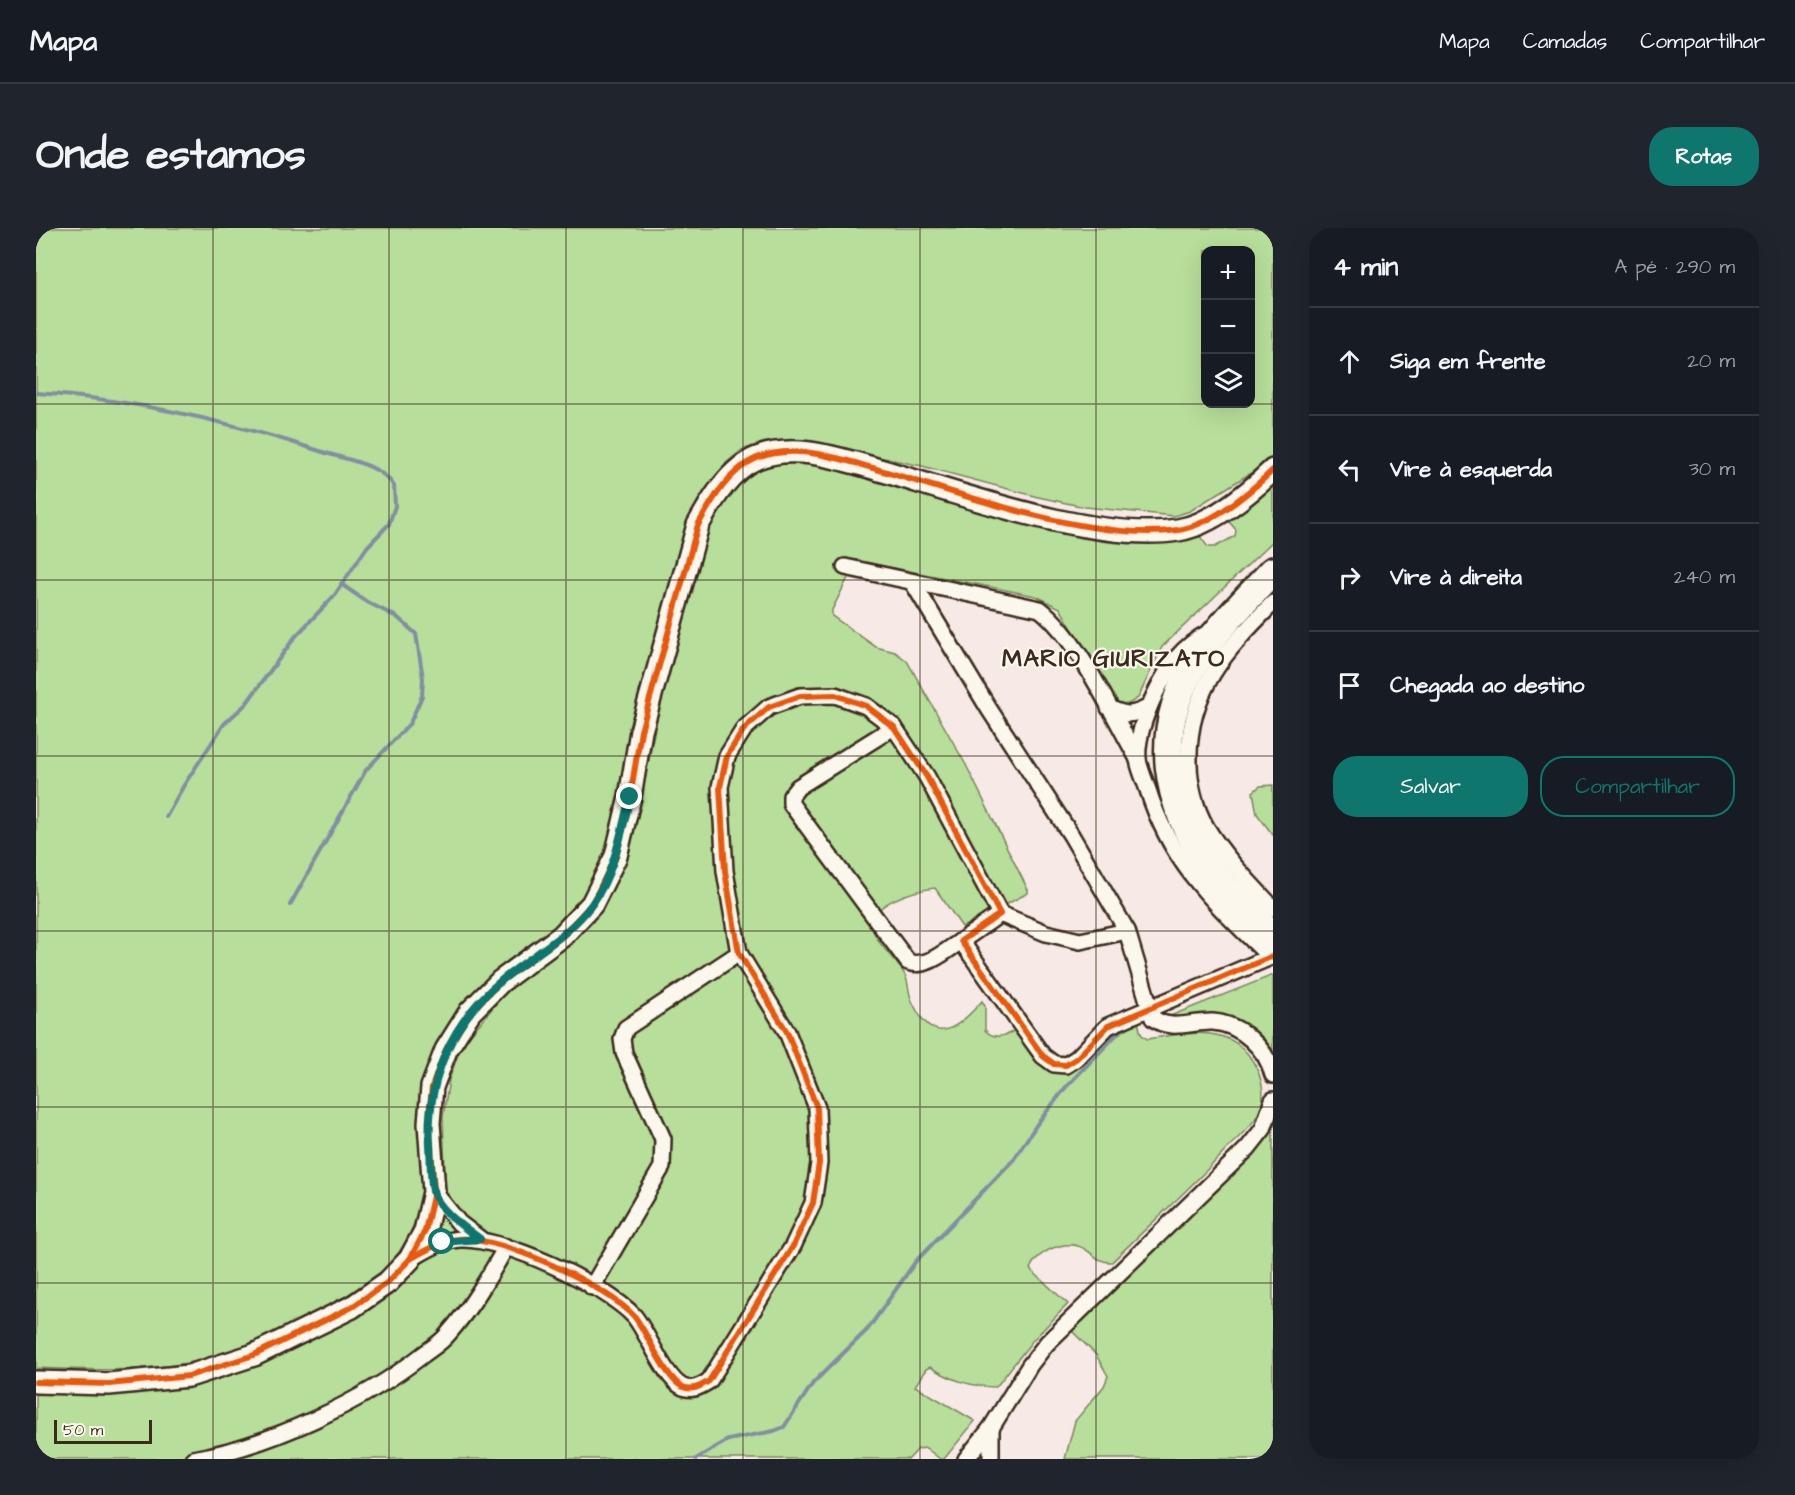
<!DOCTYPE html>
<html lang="pt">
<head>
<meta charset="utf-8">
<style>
  body { margin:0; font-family:"Architects Daughter",sans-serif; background:#20242c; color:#f1f3f6 }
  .controls { position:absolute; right:18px; top:18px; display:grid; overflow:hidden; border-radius:12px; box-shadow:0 6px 24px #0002 }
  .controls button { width:54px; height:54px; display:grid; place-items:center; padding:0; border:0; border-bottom:2px solid #363941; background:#171b24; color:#f1f3f6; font:30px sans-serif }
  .scale { position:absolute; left:18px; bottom:15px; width:98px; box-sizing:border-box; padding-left:6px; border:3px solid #3b2a1e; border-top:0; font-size:16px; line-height:21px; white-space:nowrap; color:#3b2a1e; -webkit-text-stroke:4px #fbf7ec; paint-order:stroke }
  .stop { position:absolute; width:18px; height:18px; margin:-14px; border:4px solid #0f766e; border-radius:50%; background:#fff }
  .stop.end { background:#0f766e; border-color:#fff; box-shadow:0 2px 6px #0008 }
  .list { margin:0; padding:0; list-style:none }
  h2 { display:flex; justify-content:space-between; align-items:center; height:78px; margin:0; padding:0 24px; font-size:26px }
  h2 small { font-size:20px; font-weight:400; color:#9ea1a6 }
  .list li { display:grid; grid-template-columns:39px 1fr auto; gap:18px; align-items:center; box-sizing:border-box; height:108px; padding:0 24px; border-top:2px solid #363941 }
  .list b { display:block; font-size:22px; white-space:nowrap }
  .list em { font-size:20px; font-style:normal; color:#9ea1a6 }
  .actions { display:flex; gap:12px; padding:18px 24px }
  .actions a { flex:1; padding:14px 0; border:2px solid #0f766e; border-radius:24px; text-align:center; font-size:21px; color:#0f766e }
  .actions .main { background:#0f766e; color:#fff }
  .icon { flex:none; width:33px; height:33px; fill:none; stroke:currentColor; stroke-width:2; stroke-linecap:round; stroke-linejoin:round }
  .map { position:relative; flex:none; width:1237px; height:1231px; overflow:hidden; border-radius:24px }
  header { display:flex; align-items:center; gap:36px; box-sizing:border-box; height:84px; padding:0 30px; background:#171b24; border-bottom:2px solid #363941 }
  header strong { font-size:28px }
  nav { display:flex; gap:33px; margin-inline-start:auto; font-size:21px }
  .intro { display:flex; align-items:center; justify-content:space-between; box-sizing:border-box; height:144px; padding:0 36px }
  h1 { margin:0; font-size:42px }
  .button { padding:15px 27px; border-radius:24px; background:#0f766e; color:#fff; font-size:21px; font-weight:700 }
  main { display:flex; gap:36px; padding:0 36px }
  aside { flex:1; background:#171b24; border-radius:24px; box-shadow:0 6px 24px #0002 }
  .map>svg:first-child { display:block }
  .green { fill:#b7de9a; stroke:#79845c; stroke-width:1.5; fill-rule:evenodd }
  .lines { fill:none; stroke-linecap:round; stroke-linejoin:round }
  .stream { stroke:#818fa1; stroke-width:4 }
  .street-casing { stroke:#3b2a1e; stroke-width:20 }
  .secondary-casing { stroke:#3b2a1e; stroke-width:26 }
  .highway-casing { stroke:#3b2a1e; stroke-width:32 }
  .street { stroke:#fbf7ec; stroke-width:15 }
  .secondary { stroke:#fbf7ec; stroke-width:21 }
  .highway { stroke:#fbf7ec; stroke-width:27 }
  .cycleway-casing { stroke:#fbf7ec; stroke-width:10 }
  .cycleway { stroke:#e8590c; stroke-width:6 }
  .route { stroke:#0f766e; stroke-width:8 }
  .grid { fill:none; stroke:#3b2a1e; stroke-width:1.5; stroke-opacity:0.55 }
  .labels { text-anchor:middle; stroke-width:4.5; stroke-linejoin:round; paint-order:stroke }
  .district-label { font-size:24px; font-weight:bold; letter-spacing:1.5px; fill:#3b2a1e; stroke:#fbf7ec }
</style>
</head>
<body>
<header>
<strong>Mapa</strong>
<nav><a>Mapa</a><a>Camadas</a><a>Compartilhar</a></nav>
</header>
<div class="intro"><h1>Onde estamos</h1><a class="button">Rotas</a></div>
<main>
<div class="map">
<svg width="1237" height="1231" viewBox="0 0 1237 1231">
  <rect width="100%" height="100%" fill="#f7e9e5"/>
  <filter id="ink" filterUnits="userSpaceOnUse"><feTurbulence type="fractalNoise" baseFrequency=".0167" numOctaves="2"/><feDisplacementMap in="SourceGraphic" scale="12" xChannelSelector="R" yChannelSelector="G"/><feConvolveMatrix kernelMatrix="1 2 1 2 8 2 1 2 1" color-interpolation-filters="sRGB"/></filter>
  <g filter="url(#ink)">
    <g class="green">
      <path d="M0 0H1237V231L1154 283 1138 288 1049 279 1002 269 886 238 761 212 729 214 706 222 690 235 662 272 648 305 569 633 541 682 418 794 387 971C366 1041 336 1056 274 1086 251 1098 228 1111 204 1121 140 1145 67 1143 0 1140ZM1170 22H1214V176H1170Z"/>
      <path d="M759 231 959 279 1159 302 1172 319H1179L1199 308 1200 302 1190 290 1237 249V313L1126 419 1102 470 1091 477H1080L1024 380 1000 368 823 333 817 340 796 382V388L840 419 859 424 871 433 930 537 992 662V665L926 699 899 660C881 662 829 675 837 702 842 718 861 732 869 747 873 755 872 765 876 773 897 820 920 803 946 773L949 778V802C961 816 978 803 991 795L1019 840 1045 818 1061 795 1098 778 1105 806 1111 811C1147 806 1193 794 1216 832 1226 848 1232 870 1221 888 1215 899 1202 909 1194 918 1156 959 1115 995 1076 1034 1060 1035 1056 1022 1042 1018 1025 1013 1001 1024 994 1041L1032 1076 997 1112 960 1159C935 1159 916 1152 894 1139L890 1141 879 1158 939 1193 908 1231H904L890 1220 882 1221 873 1231H0V1159L79 1161 323 1084 406 975 409 945 407 889 413 852 425 818 469 765 537 713 556 695 587 640 600 597 624 475 646 399 667 311 679 282 716 239Z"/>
      <polygon points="1237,557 1237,607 1221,586 1217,564 1224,558"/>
      <polygon points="1237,747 1237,838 1221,809 1129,790"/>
      <polygon points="1237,889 1237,1231 1029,1231 1039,1193 1068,1158 1072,1148 1060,1127 1035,1102"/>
    </g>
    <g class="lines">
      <g class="stream">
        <path d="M0 165C99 171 196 194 290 225 312 232 344 236 358 258L359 278 353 296 331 319 298 368 259 409 210 476 188 496 148 557 130 589"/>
        <polyline points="254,677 330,542 374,495 386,468 387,450 380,406 361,389 331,374 305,356"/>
        <polyline points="660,1231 692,1212 738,1203 748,1199 777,1155 832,1101 880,1033 978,931 1001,896 1030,859 1082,805 1097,795"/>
      </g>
      <defs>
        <g id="street">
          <path d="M809 339 1004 381C1042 410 1077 488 1102 531"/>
          <path d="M877 355 953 481 1035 607 1091 703 1117 790C1134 804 1157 793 1177 794 1205 796 1231 821 1237 847"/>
          <path d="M1237 375C1190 422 1151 463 1153 534 1153 555 1159 580 1170 599 1188 629 1213 654 1237 680"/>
          <path d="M1175 403C1145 419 1134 436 1119 466 1110 485 1100 510 1102 532 1104 542 1109 553 1112 562 1136 638 1179 675 1234 729"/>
          <path d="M1073 480C1089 488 1097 488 1113 479"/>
          <path d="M858 499 762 559 755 568V576L872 734C890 741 910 723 925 713"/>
          <polyline points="964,686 1010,705 1044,713 1091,703"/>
          <polyline points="398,964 423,995 444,1011"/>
          <path d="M374 1031C391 1022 405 1012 425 1011 467 1009 569 1057 598 1088 612 1105 629 1151 647 1159 657 1163 665 1158 673 1153L757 1018 777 975 783 935 781 880 751 804 703 725 689 643 684 559 691 528 708 501 733 479 764 468 799 467 830 478 858 499 891 549 964 686 925 713 1007 828 1018 836 1030 837 1041 830 1072 798 1237 728"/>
          <polyline points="556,1059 626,939 627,911 588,825 586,811 590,800 703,725"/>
          <path d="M157 1231C233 1218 327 1174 388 1126 396 1120 406 1114 412 1106 435 1080 453 1049 470 1019"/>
          <polyline points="930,1231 955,1200"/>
          <polyline points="955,1231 955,1200 994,1137 1011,1115 1212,920 1227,901 1237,872"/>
        </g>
        <path id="secondary" d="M0 1154 73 1156 153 1148 218 1127 316 1079 352 1054 374 1031 389 1003 398 964 393 895 396 859 410 822 434 784 465 753 526 708 556 676 580 628 594 569 605 503 662 297C676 272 694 241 721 230 758 215 801 230 837 240 920 264 1057 315 1142 302 1175 297 1213 265 1237 242"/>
        <path id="highway" d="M1237 343C1210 372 1181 400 1160 433 1115 504 1129 576 1175 641 1192 665 1217 686 1237 708"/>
      </defs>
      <use href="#street" class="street-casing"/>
      <use href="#secondary" class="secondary-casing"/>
      <use href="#highway" class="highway-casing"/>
      <use href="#street" class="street"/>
      <use href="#secondary" class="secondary"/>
      <use href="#highway" class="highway"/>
      <defs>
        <g id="cycleway">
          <path d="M374 1031C391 1022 405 1012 425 1011 467 1009 569 1057 598 1088 612 1105 629 1151 647 1159 657 1163 665 1158 673 1153L757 1018 777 975 783 935 781 880 751 804 703 725 689 643 684 559 691 528 708 501 733 479 764 468 799 467 830 478 858 499 891 549 964 686 925 713 1007 828 1018 836 1030 837 1041 830 1072 798 1237 728"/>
          <path d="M0 1154 73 1156 153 1148 218 1127 316 1079 352 1054 374 1031 389 1003 398 964 393 895 396 859 410 822 434 784 465 753 526 708 556 676 580 628 594 569 605 503 662 297C676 272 694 241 721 230 758 215 801 230 837 240 920 264 1057 315 1142 302 1175 297 1213 265 1237 242"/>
        </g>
      </defs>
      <use href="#cycleway" class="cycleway-casing"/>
      <use href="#cycleway" class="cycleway"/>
    </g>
  </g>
  <g class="lines" filter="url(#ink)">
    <path class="route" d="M406 1014 444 1011C428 999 403 983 397 963 394 949 395 931 394 917 390 852 415 794 466 752 496 727 532 709 556 676 578 645 585 606 594 569"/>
  </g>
  <path class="grid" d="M177 0V1231M353 0V1231M530 0V1231M707 0V1231M884 0V1231M1060 0V1231M0 176H1237M0 352H1237M0 528H1237M0 703H1237M0 879H1237M0 1055H1237"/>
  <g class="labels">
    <g class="district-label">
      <text x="1078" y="438">MARIO GIURIZATO</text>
    </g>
  </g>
</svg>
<div class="controls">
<button>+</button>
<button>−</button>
<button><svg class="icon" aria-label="layers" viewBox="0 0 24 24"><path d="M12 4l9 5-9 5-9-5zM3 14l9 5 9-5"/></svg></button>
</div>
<div class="scale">50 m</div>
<div class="stop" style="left:406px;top:1014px"></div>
<div class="stop end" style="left:594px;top:569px"></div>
</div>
<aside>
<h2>4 min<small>A pé · 290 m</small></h2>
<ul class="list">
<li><svg class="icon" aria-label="ahead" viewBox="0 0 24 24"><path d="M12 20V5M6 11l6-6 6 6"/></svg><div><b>Siga em frente</b></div><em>20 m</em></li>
<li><svg class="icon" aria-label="left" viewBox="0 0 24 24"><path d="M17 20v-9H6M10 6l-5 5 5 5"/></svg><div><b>Vire à esquerda</b></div><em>30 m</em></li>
<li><svg class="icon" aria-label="right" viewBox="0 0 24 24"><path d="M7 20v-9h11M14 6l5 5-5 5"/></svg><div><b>Vire à direita</b></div><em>240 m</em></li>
<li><svg class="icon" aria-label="arrive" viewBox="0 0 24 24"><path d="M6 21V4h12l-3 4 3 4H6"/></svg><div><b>Chegada ao destino</b></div></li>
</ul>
<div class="actions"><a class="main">Salvar</a><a>Compartilhar</a></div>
</aside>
</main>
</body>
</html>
